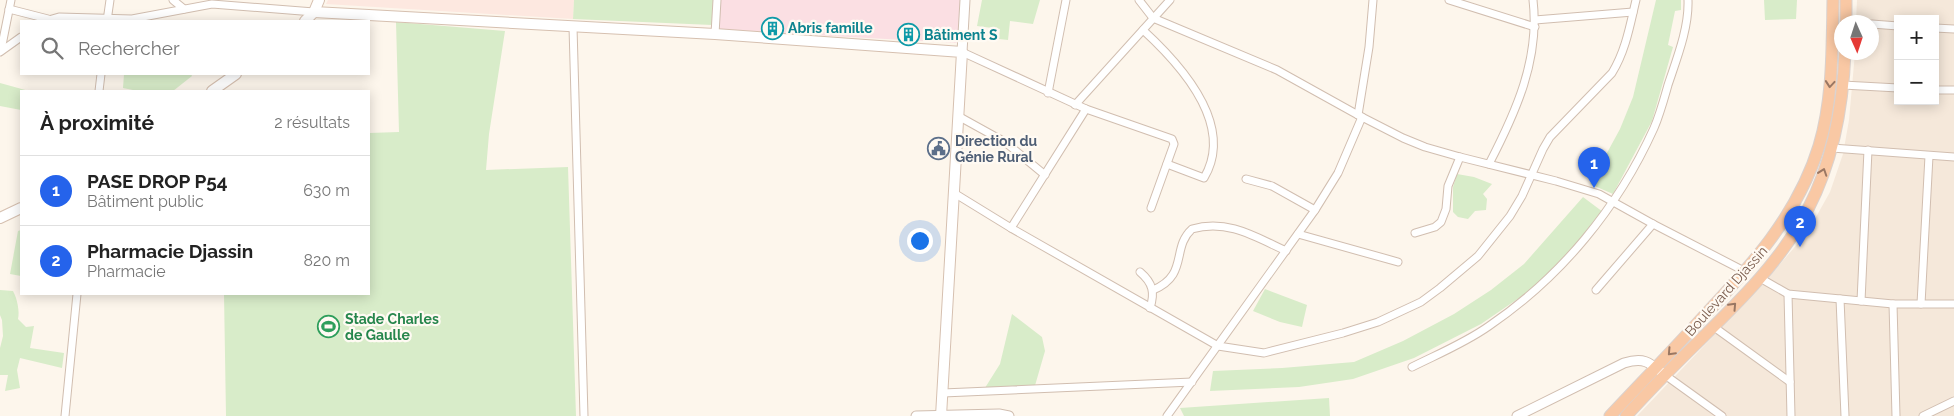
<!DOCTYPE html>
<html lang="fr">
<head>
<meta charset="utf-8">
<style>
  body { margin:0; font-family:Raleway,sans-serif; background:#f6f6f6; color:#222 }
  .controls { position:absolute; right:15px; top:15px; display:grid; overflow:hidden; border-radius:0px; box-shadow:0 2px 12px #0003 }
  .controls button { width:45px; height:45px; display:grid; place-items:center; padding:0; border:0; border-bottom:1px solid #e0e0e0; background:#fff; color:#222; font:25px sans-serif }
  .compass { position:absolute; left:1834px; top:15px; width:45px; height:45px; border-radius:50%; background:#fff; box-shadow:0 2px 12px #0003; rotate:177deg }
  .you { position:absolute; left:919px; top:240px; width:18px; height:18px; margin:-12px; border:4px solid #fff; border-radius:50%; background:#1a73e8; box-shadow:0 0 0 8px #1a73e833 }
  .badge { display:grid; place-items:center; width:32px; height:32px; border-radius:50%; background:#2563eb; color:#fff; font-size:16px; font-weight:700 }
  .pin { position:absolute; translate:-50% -41px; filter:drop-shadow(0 1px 2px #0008) }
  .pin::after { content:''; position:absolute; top:26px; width:18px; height:15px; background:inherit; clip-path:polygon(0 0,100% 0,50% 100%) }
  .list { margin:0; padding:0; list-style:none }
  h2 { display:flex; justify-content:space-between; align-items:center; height:65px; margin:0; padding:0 20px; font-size:21px }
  h2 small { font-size:16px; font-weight:400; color:#767676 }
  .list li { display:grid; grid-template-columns:32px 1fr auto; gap:15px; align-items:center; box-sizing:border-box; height:70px; padding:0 20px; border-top:1px solid #e0e0e0 }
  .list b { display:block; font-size:19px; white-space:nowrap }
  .list p { margin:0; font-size:16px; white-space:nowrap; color:#767676 }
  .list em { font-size:16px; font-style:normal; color:#767676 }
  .icon { flex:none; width:28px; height:28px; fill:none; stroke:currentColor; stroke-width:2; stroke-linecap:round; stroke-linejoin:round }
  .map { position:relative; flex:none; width:1954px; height:416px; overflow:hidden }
  .search { position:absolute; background:#fff; box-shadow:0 2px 12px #0003; left:20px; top:20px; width:350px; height:55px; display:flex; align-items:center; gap:12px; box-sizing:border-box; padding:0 18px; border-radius:0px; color:#767676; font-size:19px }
  .panel { position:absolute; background:#fff; box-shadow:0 2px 12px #0003; left:20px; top:90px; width:350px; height:205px; border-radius:0px }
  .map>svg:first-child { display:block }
  .residential { fill:#f5e8da; fill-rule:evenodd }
  .commercial { fill:#fde8e0 }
  .medical { fill:#fbdfe3 }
  .green { fill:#d8ecc9 }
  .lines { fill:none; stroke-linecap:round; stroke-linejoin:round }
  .minor-casing { stroke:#d1beb0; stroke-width:9 }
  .tertiary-casing { stroke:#d1beb0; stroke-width:11 }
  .secondary-casing { stroke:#d6c0b0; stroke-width:12 }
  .trunk-casing { stroke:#dad1cd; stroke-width:13 }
  .minor { stroke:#fff; stroke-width:7 }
  .tertiary { stroke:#fff; stroke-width:9 }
  .secondary { stroke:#fff; stroke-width:10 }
  .trunk { stroke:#f9c8a4; stroke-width:11 }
  .oneway { stroke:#9a7763 }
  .labels { text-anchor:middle; stroke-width:4.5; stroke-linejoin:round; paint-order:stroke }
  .culture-label { font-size:14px; font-weight:bold; fill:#0d838f; stroke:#fffaf3; text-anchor:start }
  .service-label { font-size:14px; font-weight:bold; fill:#4e5e75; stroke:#fffaf3; text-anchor:start }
  .street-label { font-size:14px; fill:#7a5c4d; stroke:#fffaf3 }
  .leisure-label { font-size:14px; font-weight:bold; fill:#27864d; stroke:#fffaf3; text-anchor:start }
</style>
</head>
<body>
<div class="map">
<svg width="1954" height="416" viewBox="0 0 1954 416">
  <rect width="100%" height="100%" fill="#fdf6ec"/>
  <path class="residential" d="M1857 0H1954V416H1637L1760 287 1807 233 1830 192 1843 154 1849 120 1855 53 1872 52V22H1856ZM1898 19H1935V101H1898Z"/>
  <polygon class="commercial" points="328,0 574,0 573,19 326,4"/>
  <polygon class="medical" points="720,0 963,0 960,43 718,30"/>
  <g class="green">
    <polygon points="574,0 713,0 712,25 573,19"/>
    <polygon points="982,0 1040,0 1033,24 1010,21 1008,40 999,39 1000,29 977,26"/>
    <polygon points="1656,0 1681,0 1681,10 1675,11 1668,45 1673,47 1652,121 1613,194 1590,184 1620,129 1633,97"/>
    <polygon points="1764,0 1797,0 1796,19 1765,20"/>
    <polygon points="396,22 505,31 489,134 486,170 568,167 576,416 226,416 224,294 369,294 369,133 399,132"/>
    <polygon points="124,74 191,74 192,76 173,91 138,91 123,88"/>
    <polygon points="0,83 29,91 21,91 21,110 0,106"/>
    <polygon points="1457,174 1474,177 1492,184 1483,194 1487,199 1486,210 1475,211 1468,219 1458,217 1453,212 1453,187"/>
    <polygon points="1583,197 1603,212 1591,233 1528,292 1481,324 1414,358 1353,379 1299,387 1210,391 1213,371 1282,368 1354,362 1403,341 1454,314 1491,290 1524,264"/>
    <polygon points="21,230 21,276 10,274 18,231"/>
    <polygon points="1265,289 1307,305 1302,327 1280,322 1253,311"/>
    <path d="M0 290 13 291C17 298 20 312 18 319L26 327 34 326 30 348 64 353 62 368 20 358 17 370 20 388 5 391 8 375H0V348L3 336 2 320 0 315Z"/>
    <polygon points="1012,314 1042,337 1045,351 1034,389 983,391 1000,364"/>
    <polygon points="1329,398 1330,416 1184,416 1180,408"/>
  </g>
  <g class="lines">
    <defs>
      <g id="minor">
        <polyline points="173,0 184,9"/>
        <polyline points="1139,0 1153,18 1277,70 1358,115 1403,138 1425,147 1460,157 1556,181 1599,194 1653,224 1746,272"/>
        <polyline points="1449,0 1535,27"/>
        <polyline points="9,9 48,19"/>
        <polyline points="1535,20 1633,12"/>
        <polyline points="45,21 59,17 132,19 212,4 314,12"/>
        <polyline points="107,21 110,0"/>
        <polyline points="1872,24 1898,26"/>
        <polyline points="573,27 584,416"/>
        <polyline points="1935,28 1954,29"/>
        <path d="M1143 30C1180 64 1236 124 1204 178L1167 164"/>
        <polyline points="715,34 717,0"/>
        <polyline points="1,50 11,0"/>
        <polyline points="0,52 21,37"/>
        <polyline points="962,52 1086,109 1172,139 1174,144 1151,208"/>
        <polyline points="1843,85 1898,88"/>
        <polyline points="1935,90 1954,90"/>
        <polyline points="99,91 101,74"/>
        <polyline points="1048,93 1066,0"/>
        <polyline points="1075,105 1170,0"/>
        <polyline points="1358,115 1369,47 1373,0"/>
        <polyline points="958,116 1005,142 1045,175"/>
        <polyline points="1832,148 1954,157"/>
        <path d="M1489 164C1516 112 1540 59 1533 0"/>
        <polyline points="1246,179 1272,186 1315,210"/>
        <path d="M954 193 1011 228 1218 346 1264 353 1343 333 1378 322 1421 302 1440 288 1478 256 1510 216 1522 196 1543 149 1550 137 1612 73C1626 50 1630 25 1636 0"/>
        <polyline points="1011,228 1086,109"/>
        <polyline points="1415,233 1435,227 1441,222 1446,209 1448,186 1460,157"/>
        <polyline points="1298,234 1398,262"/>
        <path d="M1140 272C1153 283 1155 293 1150 308"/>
        <polyline points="1760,278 1788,294 1893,304 1954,304"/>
        <path d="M1153 290C1189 275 1171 248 1192 229 1227 219 1254 236 1286 251"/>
        <polyline points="1596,290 1653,224"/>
        <polyline points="1788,294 1791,416"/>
        <polyline points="1840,299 1845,416"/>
        <polyline points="1861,301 1868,150"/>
        <polyline points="1893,304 1896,416"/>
        <polyline points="1921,304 1929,156"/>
        <polyline points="1714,327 1790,382"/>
        <path d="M1412 367C1438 354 1465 343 1489 326 1561 277 1618 208 1654 128 1660 114 1664 99 1668 85 1677 58 1689 28 1688 0"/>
        <polyline points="1665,375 1722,416"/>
        <polyline points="943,393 1192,382"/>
        <polyline points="65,416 77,294"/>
        <polyline points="1167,416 1315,210 1338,173 1362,117"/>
        <polyline points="1923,416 1954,401"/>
      </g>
      <g id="tertiary">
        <polyline points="962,52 965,0"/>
        <polyline points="916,416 999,414 1009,416"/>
        <path d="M1517 416 1624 363C1644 357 1649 362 1665 375"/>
      </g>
      <g id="secondary">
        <polyline points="314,12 715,34 962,52 941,416"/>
        <polyline points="305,21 314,12 319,0"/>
        <polyline points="212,91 236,74"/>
        <polyline points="0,218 21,208"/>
      </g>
      <g id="trunk">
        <polyline points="1846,22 1846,0"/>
        <path d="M1610 416C1641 383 1673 350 1703 317 1751 266 1798 215 1819 146 1833 99 1832 49 1833 0"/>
        <path d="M1626 416C1639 402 1652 388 1665 375 1715 323 1774 275 1808 209 1833 161 1843 106 1845 52"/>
      </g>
    </defs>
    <use href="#minor" class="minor-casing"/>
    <use href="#tertiary" class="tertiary-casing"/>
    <use href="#secondary" class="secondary-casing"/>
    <use href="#trunk" class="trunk-casing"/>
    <use href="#minor" class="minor"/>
    <use href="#tertiary" class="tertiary"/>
    <use href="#secondary" class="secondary"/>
    <use href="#trunk" class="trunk"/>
  </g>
  <defs><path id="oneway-chevron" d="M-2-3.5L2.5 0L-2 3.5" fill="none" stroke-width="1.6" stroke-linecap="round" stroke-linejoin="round" transform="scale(1.25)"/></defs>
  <g class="oneway">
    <use href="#oneway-chevron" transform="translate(1830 84) rotate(95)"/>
    <use href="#oneway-chevron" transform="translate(1823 172) rotate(-71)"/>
    <use href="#oneway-chevron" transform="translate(1733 306) rotate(-47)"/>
    <use href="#oneway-chevron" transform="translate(1671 352) rotate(133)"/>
  </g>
  <defs>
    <symbol id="building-ring" viewBox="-11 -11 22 22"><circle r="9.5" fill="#fffaf3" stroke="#0f9aa8" stroke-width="1.5"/><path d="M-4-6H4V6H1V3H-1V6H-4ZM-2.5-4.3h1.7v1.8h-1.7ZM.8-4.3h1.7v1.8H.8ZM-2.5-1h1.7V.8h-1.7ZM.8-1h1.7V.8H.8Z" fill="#0f9aa8"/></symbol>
    <symbol id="civic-ring" viewBox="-11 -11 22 22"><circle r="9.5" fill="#fffaf3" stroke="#5c6f8a" stroke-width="1.5"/><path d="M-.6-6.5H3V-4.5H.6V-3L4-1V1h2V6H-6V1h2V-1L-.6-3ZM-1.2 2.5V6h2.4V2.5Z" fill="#5c6f8a"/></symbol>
    <symbol id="stadium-ring" viewBox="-11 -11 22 22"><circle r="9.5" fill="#fffaf3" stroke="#2e9e5b" stroke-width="1.5"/><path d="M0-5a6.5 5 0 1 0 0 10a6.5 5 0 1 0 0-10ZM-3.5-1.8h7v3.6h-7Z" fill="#2e9e5b"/></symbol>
  </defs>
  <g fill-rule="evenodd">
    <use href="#building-ring" x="760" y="16" width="25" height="25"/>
    <use href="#building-ring" x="896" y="22" width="25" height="25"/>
    <use href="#civic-ring" x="926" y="136" width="25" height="25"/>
    <use href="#stadium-ring" x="316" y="314" width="25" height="25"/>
  </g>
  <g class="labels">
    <g class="culture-label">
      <text x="788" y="33">Abris famille</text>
      <text x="924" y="40">Bâtiment S</text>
    </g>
    <g class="service-label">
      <text x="955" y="146">Direction du<tspan x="955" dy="16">Génie Rural</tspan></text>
    </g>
    <g class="street-label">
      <text transform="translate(1726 291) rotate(-48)" y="5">Boulevard Djassin</text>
    </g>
    <g class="leisure-label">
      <text x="345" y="324">Stade Charles<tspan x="345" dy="16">de Gaulle</tspan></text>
    </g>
  </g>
</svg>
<div class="controls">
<button>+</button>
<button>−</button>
</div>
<svg class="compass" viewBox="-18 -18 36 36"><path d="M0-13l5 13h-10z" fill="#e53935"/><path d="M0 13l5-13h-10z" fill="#767676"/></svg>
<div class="you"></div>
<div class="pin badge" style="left:1594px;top:188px">1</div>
<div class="pin badge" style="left:1800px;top:247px">2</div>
<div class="search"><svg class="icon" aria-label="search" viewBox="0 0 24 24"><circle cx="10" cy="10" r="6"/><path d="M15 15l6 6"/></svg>Rechercher</div>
<section class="panel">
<h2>À proximité<small>2 résultats</small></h2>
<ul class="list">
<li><span class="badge">1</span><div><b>PASE DROP P54</b><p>Bâtiment public</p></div><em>630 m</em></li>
<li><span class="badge">2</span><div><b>Pharmacie Djassin</b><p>Pharmacie</p></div><em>820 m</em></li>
</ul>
</section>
</div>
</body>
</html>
